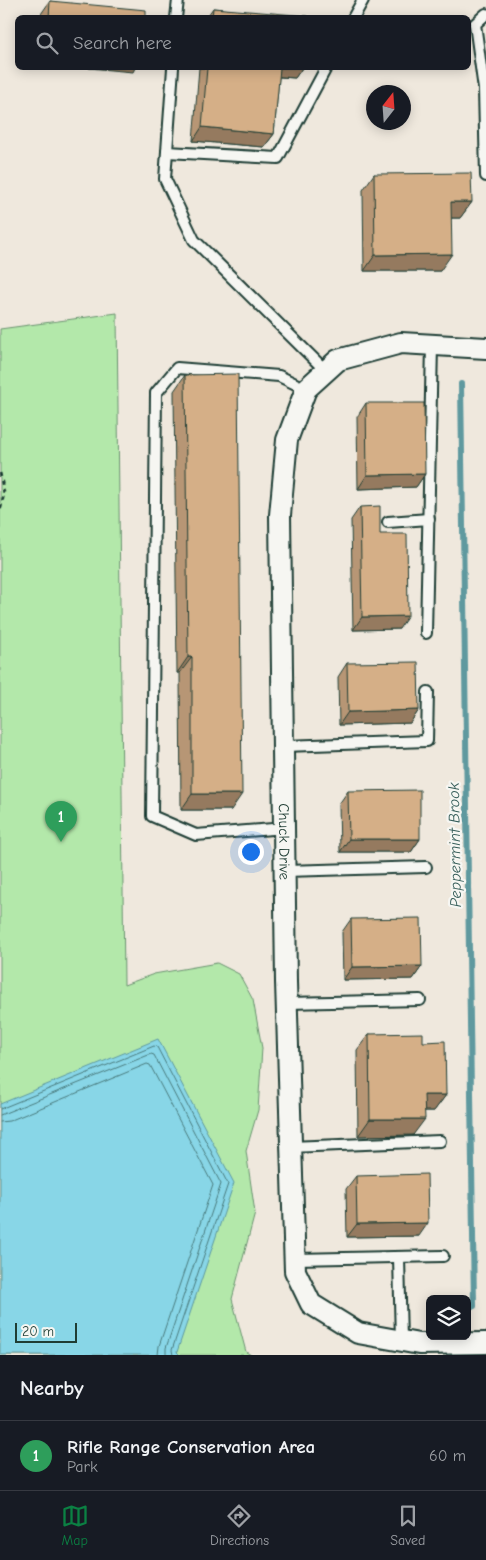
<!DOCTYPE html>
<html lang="en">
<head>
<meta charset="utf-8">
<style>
  body { margin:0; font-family:"Comic Neue",sans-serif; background:#242831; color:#f1f3f6 }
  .controls { position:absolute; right:15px; bottom:15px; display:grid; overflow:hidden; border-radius:8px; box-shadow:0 2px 12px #0003 }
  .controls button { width:45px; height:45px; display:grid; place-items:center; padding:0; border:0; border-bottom:1px solid #363941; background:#171b24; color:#f1f3f6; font:25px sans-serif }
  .compass { position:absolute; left:366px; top:85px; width:45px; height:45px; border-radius:50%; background:#171b24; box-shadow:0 2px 12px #0003; rotate:17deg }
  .scale { position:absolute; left:15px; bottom:12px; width:62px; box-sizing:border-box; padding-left:5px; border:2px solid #1f3d34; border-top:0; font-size:14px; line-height:18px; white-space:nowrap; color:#1f3d34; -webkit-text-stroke:4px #f6f6f2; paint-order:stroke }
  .you { position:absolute; left:250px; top:851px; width:18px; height:18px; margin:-12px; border:4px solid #fff; border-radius:50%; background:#1a73e8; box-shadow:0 0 0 8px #1a73e833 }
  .badge { display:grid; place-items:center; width:32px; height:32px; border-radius:50%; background:#0b8043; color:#fff; font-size:16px; font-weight:700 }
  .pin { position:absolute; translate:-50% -41px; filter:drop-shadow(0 1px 2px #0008) }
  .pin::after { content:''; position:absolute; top:26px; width:18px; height:15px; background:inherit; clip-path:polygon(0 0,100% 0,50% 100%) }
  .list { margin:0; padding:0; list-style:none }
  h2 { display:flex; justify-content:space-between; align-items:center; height:65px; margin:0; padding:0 20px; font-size:21px }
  h2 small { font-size:16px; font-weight:400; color:#9ea1a6 }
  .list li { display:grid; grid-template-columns:32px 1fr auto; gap:15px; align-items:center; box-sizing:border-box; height:70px; padding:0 20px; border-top:1px solid #363941 }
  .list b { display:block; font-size:19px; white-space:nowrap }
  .list p { margin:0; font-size:16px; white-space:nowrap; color:#9ea1a6 }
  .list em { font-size:16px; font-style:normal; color:#9ea1a6 }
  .icon { flex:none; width:28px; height:28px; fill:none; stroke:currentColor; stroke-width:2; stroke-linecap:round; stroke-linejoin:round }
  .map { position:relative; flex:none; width:486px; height:1355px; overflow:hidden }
  .search { position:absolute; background:#171b24; box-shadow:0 2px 12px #0003; left:15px; right:15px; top:15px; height:55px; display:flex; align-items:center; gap:12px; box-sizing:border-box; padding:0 18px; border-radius:8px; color:#9ea1a6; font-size:19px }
  .sheet { height:135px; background:#171b24 }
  nav { display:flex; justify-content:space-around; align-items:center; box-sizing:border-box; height:70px; border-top:1px solid #363941; background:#171b24; font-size:14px; color:#9ea1a6 }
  nav a { display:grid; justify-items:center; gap:2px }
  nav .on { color:#0b8043 }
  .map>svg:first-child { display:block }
  .green { fill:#b3e8aa; stroke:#69926f }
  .water { fill:#88d6e7; stroke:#5e999f }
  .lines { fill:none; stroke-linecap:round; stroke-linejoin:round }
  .shore { stroke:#497a7c; stroke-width:1 }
  .stream { stroke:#5e999f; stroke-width:6 }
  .lane-casing { stroke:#1f3d34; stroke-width:14 }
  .street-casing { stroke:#1f3d34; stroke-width:24 }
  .path { stroke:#1f3d34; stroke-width:3; stroke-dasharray:4 4; stroke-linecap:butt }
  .lane { stroke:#f6f6f2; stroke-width:10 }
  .street { stroke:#f6f6f2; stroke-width:20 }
  .wall { fill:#b79674; stroke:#1f3d34 }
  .shaded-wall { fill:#957a5e; stroke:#1f3d34 }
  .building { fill:#d5af87; stroke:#1f3d34 }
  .labels { text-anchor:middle; stroke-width:4.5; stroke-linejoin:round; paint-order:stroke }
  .street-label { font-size:15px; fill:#1f3d34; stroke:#f6f6f2 }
  .water-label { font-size:16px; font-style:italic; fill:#345c58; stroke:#f6f6f2 }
</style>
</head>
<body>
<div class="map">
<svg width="486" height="1355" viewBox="0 0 486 1355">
  <rect width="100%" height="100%" fill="#efe8dd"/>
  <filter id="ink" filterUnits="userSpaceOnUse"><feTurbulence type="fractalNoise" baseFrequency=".02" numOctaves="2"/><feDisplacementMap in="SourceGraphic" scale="10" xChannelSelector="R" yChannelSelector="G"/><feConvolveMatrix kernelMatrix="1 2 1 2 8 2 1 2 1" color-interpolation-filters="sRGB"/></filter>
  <g filter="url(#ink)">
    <polygon class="green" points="117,313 124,985 154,974 217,963 239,974 253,1000 262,1048 258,1110 246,1151 255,1213 232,1299 246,1352 251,1355 0,1355 0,329"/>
    <polygon class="water" points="158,1039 234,1183 177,1352 180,1355 0,1355 0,1104"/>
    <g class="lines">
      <g class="shore">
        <polyline points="0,1109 154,1046 157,1047 228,1184 172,1350 173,1355"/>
        <polyline points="0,1115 151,1054 154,1055 221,1184 166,1348 166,1355"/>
        <polyline points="0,1122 9,1121 147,1064 150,1065 213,1185 159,1346 158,1355"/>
      </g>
      <polyline class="stream" points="461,384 474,1306"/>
      <defs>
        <g id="lane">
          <polyline points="176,18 178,0"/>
          <polyline points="353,18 363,0"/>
          <polyline points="173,68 165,179 194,240 326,371"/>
          <polyline points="484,89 475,24 486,14"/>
          <polyline points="486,89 484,89 486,176"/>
          <polyline points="167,152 278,158 326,68"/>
          <polyline points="388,522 429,519"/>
          <polyline points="426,633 432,345"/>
          <polyline points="284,746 427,741 428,692"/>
          <polyline points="285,828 196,835 152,816 156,393 177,368 279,376 306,389"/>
          <polyline points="285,871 426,867"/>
          <polyline points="287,1003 420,1000"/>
          <polyline points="290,1147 440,1141"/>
          <polyline points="399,1257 401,1341"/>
          <polyline points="295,1259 443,1256"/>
        </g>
        <g id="street">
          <path id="s1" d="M486 348 401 343 338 360 306 389 287 440 280 515 286 982 295 1271 311 1304 358 1333 419 1344 486 1343"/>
        </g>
      </defs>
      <use href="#lane" class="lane-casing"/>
      <use href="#street" class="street-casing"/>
      <polyline class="path" points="0,473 4,493 0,512"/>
      <use href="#lane" class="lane"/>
      <use href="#street" class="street"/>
    </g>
    <g class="wall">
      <polygon points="50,1 146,18 41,18 41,14"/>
      <polygon points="213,8 308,18 206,18"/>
      <polygon points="199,68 302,68 295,78 279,77 274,134 264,147 193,141"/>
      <polygon points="374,174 472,202 460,218 451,218 440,271 364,271 363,190"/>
      <polygon points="185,375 231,810 181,810 180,673 177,673 174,391"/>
      <polygon points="366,403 425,474 416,487 358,489 357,417"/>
      <polygon points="360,507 380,534 399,629 353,630 351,520"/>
      <polygon points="347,663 419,710 410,723 339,725 338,677"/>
      <polygon points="348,791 420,839 411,852 340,852 339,804"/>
      <polygon points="351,919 422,966 413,979 343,980 342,932"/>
      <polygon points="369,1034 423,1042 446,1095 434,1111 424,1111 413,1135 358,1136 357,1050"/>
      <polygon points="356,1176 419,1236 347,1237 346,1189"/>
    </g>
    <g class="shaded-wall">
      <polygon points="89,68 135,68 133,72"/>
      <polygon points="277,68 302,68 295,78 271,76"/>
      <polygon points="202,127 274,134 264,147 193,141"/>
      <polygon points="451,202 472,202 460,218 440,218"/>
      <polygon points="452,254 440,271 364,271 375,255"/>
      <polygon points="425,474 416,487 358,489 367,475"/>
      <polygon points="408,616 399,629 353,630 362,617"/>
      <polygon points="188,657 192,657 180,673 177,673"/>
      <polygon points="419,710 410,723 339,725 348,712"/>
      <polygon points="192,794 242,794 231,810 181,810"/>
      <polygon points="349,839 420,839 411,852 340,852"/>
      <polygon points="422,966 413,979 343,980 352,967"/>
      <polygon points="424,1095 446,1095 434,1111 413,1111"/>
      <polygon points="370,1119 425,1119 413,1135 358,1136"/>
      <polygon points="428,1223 419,1236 347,1237 357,1224"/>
    </g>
    <g class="building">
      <polygon points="50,1 146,10 146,18 49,18"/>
      <polygon points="213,8 308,16 308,18 212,18"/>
      <polygon points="207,68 280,68 274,134 202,127"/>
      <polygon points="471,173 472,202 451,202 452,254 375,255 374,174"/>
      <polygon points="238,374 242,794 192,794 192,657 188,657 185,375"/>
      <polygon points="366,403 424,403 425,474 367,475"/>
      <polygon points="380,506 380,534 407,534 408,616 362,617 360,507"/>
      <polygon points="418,662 419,710 348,712 347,663"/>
      <polygon points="420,790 420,839 349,839 348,791"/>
      <polygon points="421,918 422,966 352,967 351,919"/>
      <polygon points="423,1033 423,1042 445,1041 446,1095 424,1095 425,1119 370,1119 369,1034"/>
      <polygon points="427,1174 428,1223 357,1224 356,1176"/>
    </g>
  </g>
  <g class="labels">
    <g class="street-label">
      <text dy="5" stroke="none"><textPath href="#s1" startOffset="650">Chuck Drive</textPath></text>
    </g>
    <g class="water-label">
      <text transform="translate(454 845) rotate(-91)" y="6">Peppermint Brook</text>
    </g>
  </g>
</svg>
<div class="controls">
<button><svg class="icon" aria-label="layers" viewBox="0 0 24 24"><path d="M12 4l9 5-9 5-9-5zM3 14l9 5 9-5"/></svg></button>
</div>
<svg class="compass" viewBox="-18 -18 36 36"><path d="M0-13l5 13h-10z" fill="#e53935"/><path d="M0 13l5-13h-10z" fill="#9ea1a6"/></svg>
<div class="scale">20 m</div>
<div class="you"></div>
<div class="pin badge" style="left:61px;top:842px;background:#2e9e5b">1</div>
<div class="search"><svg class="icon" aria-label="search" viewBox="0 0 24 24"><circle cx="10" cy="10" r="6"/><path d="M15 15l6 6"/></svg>Search here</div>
</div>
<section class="sheet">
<h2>Nearby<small></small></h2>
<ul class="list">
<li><span class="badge" style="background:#2e9e5b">1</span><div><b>Rifle Range Conservation Area</b><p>Park</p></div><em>60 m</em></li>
</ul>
</section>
<nav>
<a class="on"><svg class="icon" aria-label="map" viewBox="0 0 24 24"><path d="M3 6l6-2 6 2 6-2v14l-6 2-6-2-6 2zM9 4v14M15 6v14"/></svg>Map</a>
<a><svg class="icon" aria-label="directions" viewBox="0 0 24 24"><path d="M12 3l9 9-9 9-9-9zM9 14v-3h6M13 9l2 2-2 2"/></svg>Directions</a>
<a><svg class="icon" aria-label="saved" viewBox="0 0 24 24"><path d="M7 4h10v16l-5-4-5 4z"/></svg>Saved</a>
</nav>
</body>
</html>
